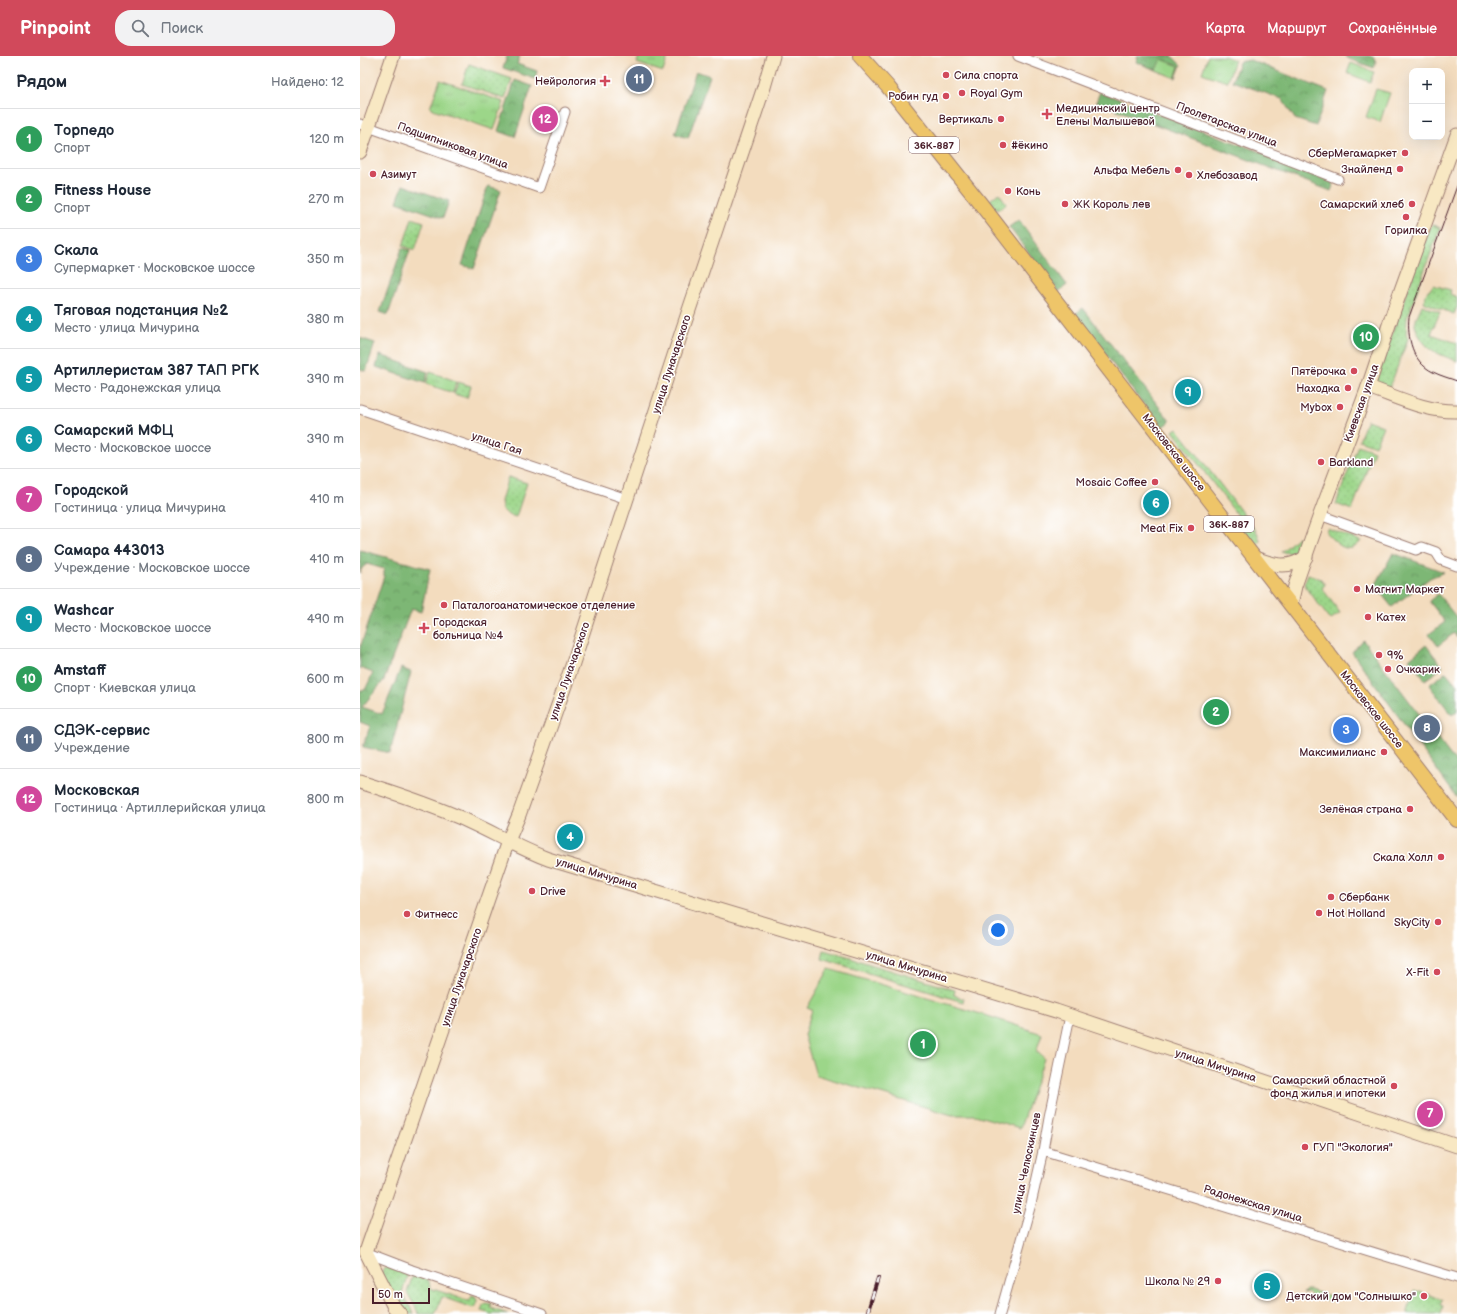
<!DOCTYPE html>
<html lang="ru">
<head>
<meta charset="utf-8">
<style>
  body { margin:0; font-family:"Balsamiq Sans",sans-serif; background:#f2f2f3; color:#1f2937 }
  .controls { position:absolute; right:12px; top:12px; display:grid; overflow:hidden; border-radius:8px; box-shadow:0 4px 16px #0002 }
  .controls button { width:36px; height:36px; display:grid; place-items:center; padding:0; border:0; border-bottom:1px solid #e0e1e3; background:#fff; color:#1f2937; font:20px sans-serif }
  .scale { position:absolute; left:12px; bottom:10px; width:58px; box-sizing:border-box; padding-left:4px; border:2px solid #4a1f2b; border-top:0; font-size:11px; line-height:14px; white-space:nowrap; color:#4a1f2b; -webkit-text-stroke:3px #fff; paint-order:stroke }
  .you { position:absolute; left:638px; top:874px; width:14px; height:14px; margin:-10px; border:3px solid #fff; border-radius:50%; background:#1a73e8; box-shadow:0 0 0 6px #1a73e833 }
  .badge { display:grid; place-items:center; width:26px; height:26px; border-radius:50%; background:#d1495b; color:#fff; font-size:13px; font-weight:700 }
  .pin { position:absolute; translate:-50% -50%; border:2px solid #fff; box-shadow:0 1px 4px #0006 }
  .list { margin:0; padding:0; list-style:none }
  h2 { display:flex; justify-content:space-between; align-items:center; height:52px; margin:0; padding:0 16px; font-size:17px }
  h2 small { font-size:13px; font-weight:400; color:#747a83 }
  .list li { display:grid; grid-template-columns:26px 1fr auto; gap:12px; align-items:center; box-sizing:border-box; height:60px; padding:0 16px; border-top:1px solid #e0e1e3 }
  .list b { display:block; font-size:15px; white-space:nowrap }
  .list p { margin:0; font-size:13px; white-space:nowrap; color:#747a83 }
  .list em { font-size:13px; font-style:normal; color:#747a83 }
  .icon { flex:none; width:22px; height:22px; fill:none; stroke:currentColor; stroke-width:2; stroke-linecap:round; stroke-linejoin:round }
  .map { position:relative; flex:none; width:1097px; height:1258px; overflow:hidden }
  header { display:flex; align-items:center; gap:24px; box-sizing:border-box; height:56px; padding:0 20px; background:#d1495b; color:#fff }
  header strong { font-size:19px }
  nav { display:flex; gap:22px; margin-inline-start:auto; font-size:14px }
  .search { width:280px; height:36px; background:#f2f2f3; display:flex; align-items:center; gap:10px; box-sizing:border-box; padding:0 14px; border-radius:16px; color:#747a83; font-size:15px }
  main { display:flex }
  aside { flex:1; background:#fff }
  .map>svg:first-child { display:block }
  .grass { fill:url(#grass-dots); stroke:#737a5a }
  .forest { fill:url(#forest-crowns); stroke:#646b50 }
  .park { fill:url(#park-tufts); stroke:#737a5a }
  .garden { fill:#9cd689; stroke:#737a5a }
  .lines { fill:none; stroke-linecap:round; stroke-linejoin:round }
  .street-casing { stroke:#9e7e74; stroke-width:11 }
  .secondary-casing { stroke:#9e7e74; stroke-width:15 }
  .primary-casing { stroke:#9e7e74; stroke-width:16 }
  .street { stroke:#fff; stroke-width:9 }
  .secondary { stroke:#f8e8c3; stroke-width:13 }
  .primary { stroke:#eec569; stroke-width:14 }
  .tram { stroke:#4a1f2b; stroke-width:1 }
  .rail-casing { stroke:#4a1f2b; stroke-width:4 }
  .rail { stroke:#fff; stroke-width:2.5; stroke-dasharray:8; stroke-linecap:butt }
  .poi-dot { fill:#d1495b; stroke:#fff; stroke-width:1.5 }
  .labels { text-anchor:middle; stroke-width:3; stroke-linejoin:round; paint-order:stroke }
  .shield { fill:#fff; stroke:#80626b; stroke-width:1 }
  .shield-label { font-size:10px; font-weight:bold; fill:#4a1f2b }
  .poi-label { font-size:11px; fill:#4a1f2b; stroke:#fff; text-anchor:start }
  .street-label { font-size:11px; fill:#4a1f2b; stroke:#fff }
</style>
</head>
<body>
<header>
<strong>Pinpoint</strong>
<div class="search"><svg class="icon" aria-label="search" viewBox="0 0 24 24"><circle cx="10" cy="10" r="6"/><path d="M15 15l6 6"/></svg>Поиск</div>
<nav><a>Карта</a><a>Маршрут</a><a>Сохранённые</a></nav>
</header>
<main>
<aside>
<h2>Рядом<small>Найдено: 12</small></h2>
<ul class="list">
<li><span class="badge" style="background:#2e9e5b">1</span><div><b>Торпедо</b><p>Спорт</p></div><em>120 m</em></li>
<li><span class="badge" style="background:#2e9e5b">2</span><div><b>Fitness House</b><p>Спорт</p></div><em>270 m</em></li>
<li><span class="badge" style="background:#3f7fe0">3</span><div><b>Скала</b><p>Супермаркет · Московское шоссе</p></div><em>350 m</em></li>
<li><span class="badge" style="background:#0f9aa8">4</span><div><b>Тяговая подстанция №2</b><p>Место · улица Мичурина</p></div><em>380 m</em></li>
<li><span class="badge" style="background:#0f9aa8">5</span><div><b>Артиллеристам 387 ТАП РГК</b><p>Место · Радонежская улица</p></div><em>390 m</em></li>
<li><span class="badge" style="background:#0f9aa8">6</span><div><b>Самарский МФЦ</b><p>Место · Московское шоссе</p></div><em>390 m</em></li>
<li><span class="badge" style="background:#d1479c">7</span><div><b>Городской</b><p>Гостиница · улица Мичурина</p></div><em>410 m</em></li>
<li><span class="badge" style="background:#5c6f8a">8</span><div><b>Самара 443013</b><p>Учреждение · Московское шоссе</p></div><em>410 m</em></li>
<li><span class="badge" style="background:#0f9aa8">9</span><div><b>Washcar</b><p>Место · Московское шоссе</p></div><em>490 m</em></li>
<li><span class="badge" style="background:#2e9e5b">10</span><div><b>Amstaff</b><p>Спорт · Киевская улица</p></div><em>600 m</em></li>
<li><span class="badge" style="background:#5c6f8a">11</span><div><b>СДЭК-сервис</b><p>Учреждение</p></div><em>800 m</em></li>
<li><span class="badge" style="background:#d1479c">12</span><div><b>Московская</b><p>Гостиница · Артиллерийская улица</p></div><em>800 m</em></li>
</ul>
</aside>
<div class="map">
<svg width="1097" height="1258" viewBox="0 0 1097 1258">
  <defs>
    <pattern id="grass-dots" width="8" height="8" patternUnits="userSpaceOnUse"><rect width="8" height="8" fill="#9cd689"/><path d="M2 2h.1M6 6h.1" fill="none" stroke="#88b776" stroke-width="1.8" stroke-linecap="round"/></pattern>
    <pattern id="forest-crowns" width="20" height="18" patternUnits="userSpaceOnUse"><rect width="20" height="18" fill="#7db775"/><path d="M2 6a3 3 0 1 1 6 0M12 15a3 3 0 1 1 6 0" fill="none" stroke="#689460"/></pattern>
    <pattern id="park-tufts" width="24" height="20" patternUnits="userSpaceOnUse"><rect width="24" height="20" fill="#9cd689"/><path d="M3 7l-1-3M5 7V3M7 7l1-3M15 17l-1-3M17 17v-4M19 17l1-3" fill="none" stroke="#88b776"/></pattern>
  </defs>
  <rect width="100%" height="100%" fill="#fff"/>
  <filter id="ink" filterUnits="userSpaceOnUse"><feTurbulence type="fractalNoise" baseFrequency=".025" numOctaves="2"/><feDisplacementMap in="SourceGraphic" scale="8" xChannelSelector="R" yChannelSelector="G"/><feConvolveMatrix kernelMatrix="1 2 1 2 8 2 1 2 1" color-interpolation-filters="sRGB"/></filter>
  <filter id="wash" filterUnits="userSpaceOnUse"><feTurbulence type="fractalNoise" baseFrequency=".012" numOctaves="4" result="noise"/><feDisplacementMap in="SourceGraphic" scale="16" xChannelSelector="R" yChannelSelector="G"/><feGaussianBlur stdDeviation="0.9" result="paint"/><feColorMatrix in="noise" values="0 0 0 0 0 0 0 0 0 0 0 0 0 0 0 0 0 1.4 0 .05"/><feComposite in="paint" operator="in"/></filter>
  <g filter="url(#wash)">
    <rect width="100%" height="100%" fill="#f3dcbe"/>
    <g class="grass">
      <polygon points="109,8 152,23 145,43 102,28"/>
      <path d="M639 137 646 147C644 152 640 153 634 152L630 144Z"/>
      <polygon points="52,162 64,166 55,194 43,190"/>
      <polygon points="1073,169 1080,172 1047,262 1046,278 1048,283 1029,333 1017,327 1016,322 1070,171"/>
      <polygon points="1073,229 1091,234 1090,238 1097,241 1097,251 1094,258 1063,246 1068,234 1070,234"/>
      <path d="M1062 249 1080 256 1071 278 1097 287V305C1081 299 1067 295 1059 279 1057 275 1055 271 1055 267 1056 261 1060 254 1062 249Z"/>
      <polygon points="98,326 111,330 107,342 94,338"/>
      <polygon points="1007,364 1023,370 1015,390 999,384"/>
      <polygon points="817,372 897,476 900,485 897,489 893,488 880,471 884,468 813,375"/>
      <polygon points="998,389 1014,395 992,454 976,448"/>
      <polygon points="148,421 167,427 156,461 148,459 142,453 141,445"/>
      <path d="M967 472 1001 485C989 501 977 488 966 477Z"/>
      <polygon points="938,481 945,484 941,496 938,498 921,496"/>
      <polygon points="948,518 961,523 965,529 962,532 980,557 970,564 944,528"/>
      <polygon points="464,894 595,934 594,939 604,943 603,946 462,903"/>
      <polygon points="28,1211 48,1217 42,1237 54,1258 43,1258 21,1219 23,1214"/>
      <polygon points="53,1219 69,1225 70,1232 109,1245 112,1240 115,1241 117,1244 116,1249 113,1252 82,1241 75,1258 59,1258 47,1236"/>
      <polygon points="946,1234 949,1234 974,1241 973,1243 970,1245 951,1239 948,1236 943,1237"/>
      <polygon points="1054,1234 1082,1243 1080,1249 1083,1250 1081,1258 1047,1258"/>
      <polygon points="126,1247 131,1248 130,1252 148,1258 131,1258 121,1255 123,1249"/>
    </g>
    <g class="forest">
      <polygon points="147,0 160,0 157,8 177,15 175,23 143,12"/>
      <polygon points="778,0 812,0 821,9 816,22 776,6"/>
      <polygon points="985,0 1013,0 1016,6 1014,12 989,3"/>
      <polygon points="890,4 968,35 956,70 935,63 922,43 872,25 879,6"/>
      <polygon points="336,15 350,20 328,82 315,78"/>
      <polygon points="155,24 172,30 155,81 138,75"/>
      <polygon points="740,36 975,124 971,135 736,46"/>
      <polygon points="43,129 89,145 83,162 37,146"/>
      <polygon points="128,130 141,134 114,213 102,209"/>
      <polygon points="659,164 707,229 698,236 649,171"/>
      <polygon points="42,192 50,194 28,259 20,256"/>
      <polygon points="723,252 810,365 801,372 715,258"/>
      <polygon points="0,282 15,287 6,315 0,313"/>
      <polygon points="20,299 68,316 65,327 16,311"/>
      <polygon points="0,494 70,513 61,556 51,553 24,624 2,651 22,658 41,612 51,616 30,697 3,691 10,670 0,666 0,634 5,634 13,617 0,612 0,592 24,520 24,513 7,508 2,512 0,517"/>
      <polygon points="1033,497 1084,516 1070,522 1032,551 1015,530"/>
      <polygon points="1078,538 1097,562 1097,581 1094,577 1078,590 1069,578 1085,566 1069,545"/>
      <polygon points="1003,584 1097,708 1097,742 992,596"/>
      <polygon points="1066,589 1083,611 1065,624 1049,603"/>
      <polygon points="1086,616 1097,629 1097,655 1092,659 1069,629"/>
    </g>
    <g class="park">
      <polygon points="279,0 308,0 303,16 277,7"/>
      <polygon points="848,0 864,0 875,4 867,26 842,17"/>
      <polygon points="80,24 144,46 134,74 70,52"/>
      <polygon points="1016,33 1030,37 1020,66 1006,61"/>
      <polygon points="70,316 96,325 93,337 66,328"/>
    </g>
    <g class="garden">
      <polygon points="801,3 819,10 815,22 796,14"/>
      <polygon points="991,7 1014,16 1010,26 987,17"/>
      <polygon points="469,913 631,961 682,978 676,996 682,999 684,1003 660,1072 615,1059 592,1059 456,1019 444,979 452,954 447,952"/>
    </g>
  </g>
  <g filter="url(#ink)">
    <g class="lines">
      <defs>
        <g id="street">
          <polyline points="658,0 978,123"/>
          <polyline points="0,68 179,132 205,56"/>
          <polyline points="0,353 267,443"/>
          <polyline points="960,459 1056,494 1062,491 1076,496 1081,504 1097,510"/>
          <polyline points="683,1095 1097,1222"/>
          <polyline points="5,1196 52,1214 182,1258"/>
          <polyline points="640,1258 671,1148 683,1095 689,1061 710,960"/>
        </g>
        <g id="secondary">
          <polyline points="0,96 33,0"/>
          <path d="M1008 331C1037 341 1066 356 1097 355"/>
          <path d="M895 502C915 509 927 514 946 501"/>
          <polyline points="931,548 935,530 960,459 1008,331 1036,248 1097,79"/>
          <path d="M0 726C32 736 65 747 96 760 127 773 156 791 188 803L696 955 1097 1090"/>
          <polyline points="40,1258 34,1251 6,1196 148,785 159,759 213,607 323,272 404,31 413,0"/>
        </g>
        <polyline id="primary" points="500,0 528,31 620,147 1097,764"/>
      </defs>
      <use href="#street" class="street-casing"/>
      <use href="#secondary" class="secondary-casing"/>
      <use href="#primary" class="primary-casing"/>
      <use href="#street" class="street"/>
      <use href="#secondary" class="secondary"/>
      <use href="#primary" class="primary"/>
      <path class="tram" d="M1097 130 1049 261C1047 281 1052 306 1073 316 1081 320 1089 322 1097 325"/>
      <defs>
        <polyline id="rail" points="507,1258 518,1222"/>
      </defs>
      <use href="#rail" class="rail-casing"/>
      <use href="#rail" class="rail"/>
    </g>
  </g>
  <g class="poi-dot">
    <circle cx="586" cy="19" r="4"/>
    <path d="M243 19h4v4h4v4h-4v4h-4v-4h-4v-4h4z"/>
    <circle cx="602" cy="37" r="4"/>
    <circle cx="586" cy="40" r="4"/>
    <path d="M685 52h4v4h4v4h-4v4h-4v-4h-4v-4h4z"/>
    <circle cx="641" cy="63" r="4"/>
    <circle cx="643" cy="89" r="4"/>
    <circle cx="1045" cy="97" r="4"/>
    <circle cx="1040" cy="113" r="4"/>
    <circle cx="818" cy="114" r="4"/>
    <circle cx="13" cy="118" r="4"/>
    <circle cx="829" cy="119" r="4"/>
    <circle cx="648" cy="135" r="4"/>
    <circle cx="705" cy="148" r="4"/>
    <circle cx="1052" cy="148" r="4"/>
    <circle cx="1046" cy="161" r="4"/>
    <circle cx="994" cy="315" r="4"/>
    <circle cx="988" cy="332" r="4"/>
    <circle cx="980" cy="351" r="4"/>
    <circle cx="961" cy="406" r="4"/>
    <circle cx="795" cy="426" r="4"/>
    <circle cx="831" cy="472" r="4"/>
    <circle cx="997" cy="533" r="4"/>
    <circle cx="84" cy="549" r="4"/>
    <circle cx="1008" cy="561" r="4"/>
    <path d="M62 566h4v4h4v4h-4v4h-4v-4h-4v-4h4z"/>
    <circle cx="1019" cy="599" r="4"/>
    <circle cx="1028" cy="613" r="4"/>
    <circle cx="1024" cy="696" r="4"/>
    <circle cx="1050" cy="753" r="4"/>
    <circle cx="1081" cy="801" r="4"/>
    <circle cx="172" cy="835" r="4"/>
    <circle cx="971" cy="841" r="4"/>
    <circle cx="959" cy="857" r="4"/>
    <circle cx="47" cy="858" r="4"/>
    <circle cx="1078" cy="866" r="4"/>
    <circle cx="1077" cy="916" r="4"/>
    <circle cx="1034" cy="1030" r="4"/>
    <circle cx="945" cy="1091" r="4"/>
    <circle cx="858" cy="1225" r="4"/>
    <circle cx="1064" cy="1240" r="4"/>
  </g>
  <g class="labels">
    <g class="shield">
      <rect x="549" y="81" width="50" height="16" rx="3"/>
      <rect x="844" y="460" width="50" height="16" rx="3"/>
    </g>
    <g class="shield-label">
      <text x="574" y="93">36К-887</text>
      <text x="869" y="472">36К-887</text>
    </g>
    <g class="poi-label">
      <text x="594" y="23">Сила спорта</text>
      <text x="236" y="29" text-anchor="end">Нейрология</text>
      <text x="610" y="41">Royal Gym</text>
      <text x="578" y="44" text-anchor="end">Робин гуд</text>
      <text x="696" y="56">Медицинский центр<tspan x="696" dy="13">Елены Малышевой</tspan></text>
      <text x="633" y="67" text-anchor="end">Вертикаль</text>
      <text x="651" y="93">#ёкино</text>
      <text x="1037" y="101" text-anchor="end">СберМегамаркет</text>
      <text x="1032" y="117" text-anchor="end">Знайленд</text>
      <text x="810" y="118" text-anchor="end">Альфа Мебель</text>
      <text x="21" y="122">Азимут</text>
      <text x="837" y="123">Хлебозавод</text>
      <text x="656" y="139">Конь</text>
      <text x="713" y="152">ЖК Король лев</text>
      <text x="1044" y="152" text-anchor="end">Самарский хлеб</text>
      <text x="1046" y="178" text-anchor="middle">Горилка</text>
      <text x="986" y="319" text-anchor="end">Пятёрочка</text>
      <text x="980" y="336" text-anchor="end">Находка</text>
      <text x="972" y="355" text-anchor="end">Mybox</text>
      <text x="969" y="410">Barkland</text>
      <text x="787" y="430" text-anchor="end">Mosaic Coffee</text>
      <text x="823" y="476" text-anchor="end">Meat Fix</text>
      <text x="1005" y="537">Магнит Маркет</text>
      <text x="92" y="553">Паталогоанатомическое отделение</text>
      <text x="1016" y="565">Катех</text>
      <text x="73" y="570">Городская<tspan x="73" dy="13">больница №4</tspan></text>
      <text x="1027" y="603">9%</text>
      <text x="1036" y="617">Очкарик</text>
      <text x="1016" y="700" text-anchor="end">Максимилианс</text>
      <text x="1042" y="757" text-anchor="end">Зелёная страна</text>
      <text x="1073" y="805" text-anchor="end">Скала Холл</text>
      <text x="180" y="839">Drive</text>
      <text x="979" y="845">Сбербанк</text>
      <text x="967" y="861">Hot Holland</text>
      <text x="55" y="862">Фитнесс</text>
      <text x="1070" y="870" text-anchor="end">SkyCity</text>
      <text x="1069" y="920" text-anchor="end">X-Fit</text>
      <text x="1026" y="1028" text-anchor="end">Самарский областной<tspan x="1026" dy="13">фонд жилья и ипотеки</tspan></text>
      <text x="953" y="1095">ГУП "Экология"</text>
      <text x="850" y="1229" text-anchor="end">Школа № 29</text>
      <text x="1056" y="1244" text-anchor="end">Детский дом "Солнышко"</text>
    </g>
    <g class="street-label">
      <text transform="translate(867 68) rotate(21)" y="4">Пролетарская улица</text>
      <text transform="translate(93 89) rotate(20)" y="4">Подшипниковая улица</text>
      <text transform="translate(311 308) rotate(-72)" y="4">улица Луначарского</text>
      <text transform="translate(1001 347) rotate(-70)" y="4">Киевская улица</text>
      <text transform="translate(137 387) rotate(18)" y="4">улица Гая</text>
      <text transform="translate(814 396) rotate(52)" y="4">Московское шоссе</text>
      <text transform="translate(209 615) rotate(-71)" y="4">улица Луначарского</text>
      <text transform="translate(1012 653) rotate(52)" y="4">Московское шоссе</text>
      <text transform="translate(237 817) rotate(17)" y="4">улица Мичурина</text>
      <text transform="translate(547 910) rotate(17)" y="4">улица Мичурина</text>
      <text transform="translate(101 921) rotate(-71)" y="4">улица Луначарского</text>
      <text transform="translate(856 1009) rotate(18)" y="4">улица Мичурина</text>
      <text transform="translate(666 1107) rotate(-78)" y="4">улица Челюскинцев</text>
      <text transform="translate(893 1147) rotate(17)" y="4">Радонежская улица</text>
    </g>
  </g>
</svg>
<div class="controls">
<button>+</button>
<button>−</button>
</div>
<div class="scale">50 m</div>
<div class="you"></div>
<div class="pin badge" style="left:563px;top:988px;background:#2e9e5b">1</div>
<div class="pin badge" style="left:856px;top:656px;background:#2e9e5b">2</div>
<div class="pin badge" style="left:986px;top:674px;background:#3f7fe0">3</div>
<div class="pin badge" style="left:210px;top:781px;background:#0f9aa8">4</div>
<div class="pin badge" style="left:907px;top:1230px;background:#0f9aa8">5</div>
<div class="pin badge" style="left:796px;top:447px;background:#0f9aa8">6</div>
<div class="pin badge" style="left:1070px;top:1058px;background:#d1479c">7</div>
<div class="pin badge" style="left:1067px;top:672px;background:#5c6f8a">8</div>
<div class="pin badge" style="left:828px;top:336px;background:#0f9aa8">9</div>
<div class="pin badge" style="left:1006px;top:281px;background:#2e9e5b">10</div>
<div class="pin badge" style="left:279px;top:23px;background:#5c6f8a">11</div>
<div class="pin badge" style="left:185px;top:63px;background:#d1479c">12</div>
</div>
</main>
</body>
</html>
